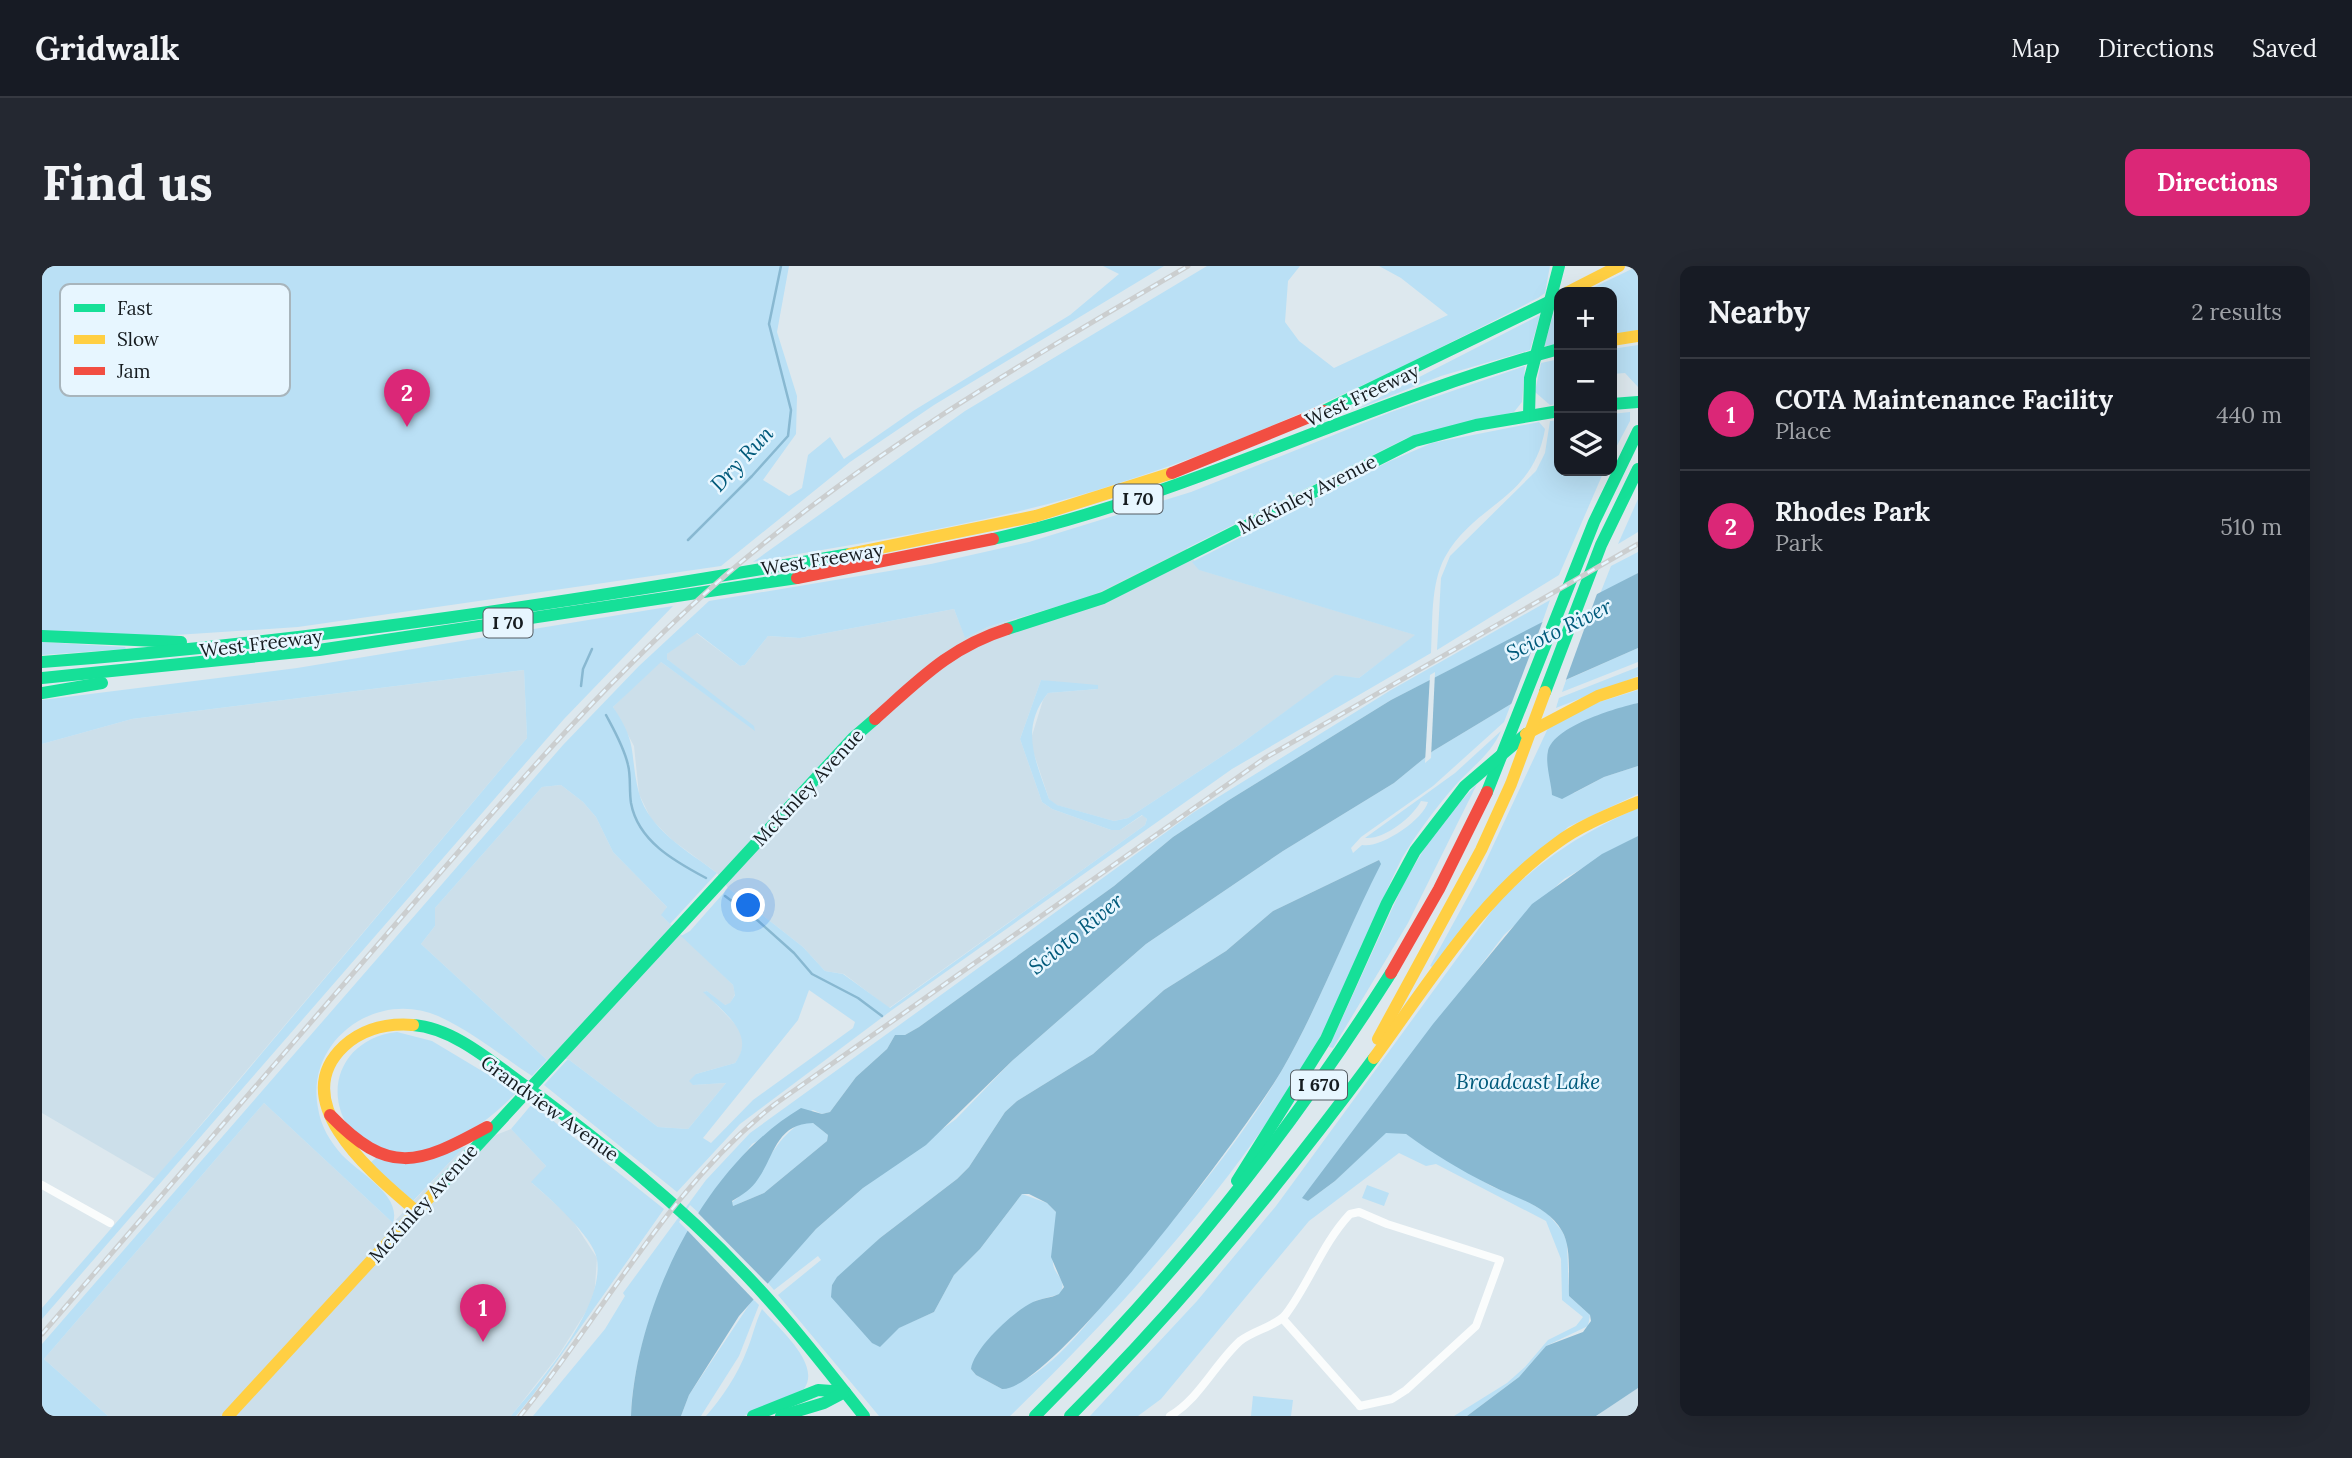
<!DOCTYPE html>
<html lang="en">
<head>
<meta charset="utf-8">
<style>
  body { margin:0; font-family:Lora,serif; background:#242831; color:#f1f3f6 }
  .controls { position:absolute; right:21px; top:21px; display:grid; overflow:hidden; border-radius:14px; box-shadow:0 7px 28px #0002 }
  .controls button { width:63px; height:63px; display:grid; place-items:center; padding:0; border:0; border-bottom:2px solid #363941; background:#171b24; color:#f1f3f6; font:35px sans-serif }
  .you { position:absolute; left:707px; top:640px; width:24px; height:24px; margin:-18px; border:5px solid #fff; border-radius:50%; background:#1a73e8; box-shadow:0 0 0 10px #1a73e833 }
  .badge { display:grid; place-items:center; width:46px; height:46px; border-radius:50%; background:#db2777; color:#fff; font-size:23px; font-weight:700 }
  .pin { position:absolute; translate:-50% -58px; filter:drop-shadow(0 2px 4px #0008) }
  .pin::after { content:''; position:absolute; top:37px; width:24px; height:21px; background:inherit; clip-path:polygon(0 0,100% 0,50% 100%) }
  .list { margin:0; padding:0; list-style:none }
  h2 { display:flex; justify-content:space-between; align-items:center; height:91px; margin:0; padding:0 28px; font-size:30px }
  h2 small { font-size:23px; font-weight:400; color:#9ea1a6 }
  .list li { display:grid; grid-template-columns:46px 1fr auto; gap:21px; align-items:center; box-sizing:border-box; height:112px; padding:0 28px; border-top:2px solid #363941 }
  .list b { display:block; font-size:26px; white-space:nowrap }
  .list p { margin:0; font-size:23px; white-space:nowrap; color:#9ea1a6 }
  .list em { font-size:23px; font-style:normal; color:#9ea1a6 }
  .icon { flex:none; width:38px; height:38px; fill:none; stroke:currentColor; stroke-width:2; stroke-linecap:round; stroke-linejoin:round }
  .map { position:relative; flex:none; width:1596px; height:1150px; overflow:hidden; border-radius:14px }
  header { display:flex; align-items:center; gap:42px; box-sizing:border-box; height:98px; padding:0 35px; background:#171b24; border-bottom:2px solid #363941 }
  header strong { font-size:33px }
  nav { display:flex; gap:38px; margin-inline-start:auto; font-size:24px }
  .intro { display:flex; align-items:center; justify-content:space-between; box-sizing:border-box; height:168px; padding:0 42px }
  h1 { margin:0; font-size:49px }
  .button { padding:18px 32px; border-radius:14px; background:#db2777; color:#fff; font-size:24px; font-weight:700 }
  main { display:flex; gap:42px; padding:0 42px }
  aside { flex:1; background:#171b24; border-radius:14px; box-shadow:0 7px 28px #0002 }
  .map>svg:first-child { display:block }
  .built { fill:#ccdfea }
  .green { fill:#bae0f5; fill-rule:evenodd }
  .water { fill:#88b8d1; fill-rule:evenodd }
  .pier { fill:#dde8ee }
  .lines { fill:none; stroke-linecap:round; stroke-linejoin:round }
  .stream { stroke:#88b8d1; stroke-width:2.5 }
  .street { stroke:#fafcfc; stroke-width:8 }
  .fast { stroke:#16e098; stroke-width:12 }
  .slow { stroke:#ffcf43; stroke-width:12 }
  .jam { stroke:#f24e42; stroke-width:12 }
  .rail-casing { stroke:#cbcecf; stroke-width:5 }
  .rail { stroke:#e7f6ff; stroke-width:2.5; stroke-dasharray:8; stroke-linecap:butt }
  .labels { text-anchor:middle; stroke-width:5; stroke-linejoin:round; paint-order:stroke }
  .shield { fill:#e7f6ff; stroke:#555d63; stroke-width:2 }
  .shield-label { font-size:18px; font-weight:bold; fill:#161c20 }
  .street-label { font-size:19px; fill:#161c20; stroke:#e7f6ff }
  .water-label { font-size:21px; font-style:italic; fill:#015a7b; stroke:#e7f6ff }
  .key { fill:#e7f6ff; stroke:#a8b5bc; stroke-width:2 }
  .key-label { font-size:19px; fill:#161c20 }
</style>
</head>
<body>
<header>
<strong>Gridwalk</strong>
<nav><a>Map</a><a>Directions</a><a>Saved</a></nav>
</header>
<div class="intro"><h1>Find us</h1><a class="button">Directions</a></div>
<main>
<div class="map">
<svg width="1596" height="1150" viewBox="0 0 1596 1150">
  <rect width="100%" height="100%" fill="#dde8ee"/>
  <g class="built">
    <polygon points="1145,282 1158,304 1374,369 1317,412 1293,410 1197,479 1086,552 1072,555 1014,539 1007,533 988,476 1001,434 1006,427 1056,423 999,414 978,473 1000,536 1010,543 1069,564 1078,564 1101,549 1105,553 1103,559 847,742 802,708 783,705 761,681 686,622 675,607 630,574 609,553 597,528 592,480 571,441 615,397 619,396 713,464 625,393 625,388 649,368 654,367 698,400 703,399 726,370 758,372 912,343 923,371 946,361 1013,342"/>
    <polygon points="482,404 485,472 113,913 0,847 0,478 90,453"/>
    <polygon points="519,519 541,536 554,551 571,586 625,641 620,650 691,719 693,728 688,738 682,739 665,725 662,726 699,764 702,776 698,790 693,797 654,808 651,819 684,817 646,863 616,861 526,793 505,794 379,678 393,660 393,642 500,521"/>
    <polygon points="222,837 351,957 422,881 469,863 504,900 490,917 529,952 555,992 552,1033 516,1090 469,1150 66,1150 2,1093"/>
    <polygon points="1596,1122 1596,1150 1555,1150 1572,1136"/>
  </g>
  <g class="green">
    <polygon points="0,0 747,0 735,66 755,130 754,168 721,214 747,230 760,222 766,189 788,171 802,193 871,145 1028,49 1077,8 1061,0 1122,0 892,139 808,196 679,300 256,361 103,371 0,365"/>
    <path d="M1165 0H1258L1246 15 1243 56 1257 75 1292 102 1406 49 1359 12 1337 0H1508L1503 27 1496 32C1344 110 1193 185 1028 232 924 261 817 277 711 296L923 145Z"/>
    <polygon points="1596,0 1596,64 1570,69 1570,26 1542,26"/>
    <polygon points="1517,39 1517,78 1502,80 1513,42"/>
    <polygon points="1498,49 1488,84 1399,110 1313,144"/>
    <polygon points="1596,79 1596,121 1583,107 1570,108 1570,83"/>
    <polygon points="1517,93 1517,138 1508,139 1493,126 1499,97"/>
    <path d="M1483 100 1480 136 1472 146 1365 172 1047 331 946 361 923 372 912 343 758 372 726 370 703 399 698 400 655 367 625 388V393L712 460 713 465 619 396 571 441C597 479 587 488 597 527 607 564 646 585 675 607L628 658 619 649 625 641 571 586 554 551 541 536 519 519 500 521 393 642V660L379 678 505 794 490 810C460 790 429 765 396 750 334 723 263 775 276 842 279 861 288 875 300 889 317 907 360 929 351 957L222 837 2 1093 66 1150H0V1078L521 479 597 400 667 335 889 298 987 276 1149 226 1349 146Z"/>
    <polygon points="1588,146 1588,155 1570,189 1570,148"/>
    <polygon points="1517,154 1517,205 1562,205 1517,309 1395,384 1399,312 1408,290 1494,205 1503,187 1508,155"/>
    <path d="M1497 156 1503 163C1491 234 1433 237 1403 291 1388 319 1391 356 1389 387L1190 503 850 744 698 858 635 926 502 819 526 793 616 861 646 863 684 817 651 819 647 815 654 808 693 797C715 768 681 746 661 726L665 725 683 739 688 737 693 729 691 719 639 670 648 665 686 622 761 681 783 705 801 708 848 742 1103 559 1105 553 1100 549 1078 564H1069L1010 543 1000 536 978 473 999 414 1056 419V423L1006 427C977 463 994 495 1007 533L1015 539 1072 555 1086 552 1197 479 1293 409 1317 412 1373 369 1157 304 1150 296 1346 196 1390 177ZM767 724 813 756 811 762 711 834 669 877 661 872 756 754Z"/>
    <polygon points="1596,233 1596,266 1576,278"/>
    <polygon points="1596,286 1596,307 1558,328 1569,300"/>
    <path d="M1508 334 1500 357 1349 434 1187 534 1131 571 1072 620 877 761 863 769H853L845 783 814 811 788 846 780 848 771 844 710 878 658 948 648 939 637 956 647 966C616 1016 591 1091 589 1150H491L563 1063 583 1030 581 1027 664 914 708 867 1152 546 1349 424Z"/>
    <polygon points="631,340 522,453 0,1053 0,1042 167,850 485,472 482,404 90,453 0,478 0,434 255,402"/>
    <polygon points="0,376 83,381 84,383 0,389"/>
    <polygon points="1596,382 1596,396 1520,426 1524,414"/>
    <polygon points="1596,401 1596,410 1514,442 1517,432"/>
    <polygon points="1596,424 1596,437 1553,451 1509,515 1510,528 1532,527 1562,511 1596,500 1596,528 1526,561 1390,701 1388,700 1436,612 1507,460 1554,437"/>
    <path d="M1469 438 1462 456 1391 520 1319 571 1309 582 1311 587 1320 579C1338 583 1381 554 1386 536L1379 535C1371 551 1342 574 1323 572L1413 507 1459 465C1448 490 1429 501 1411 522 1392 544 1375 567 1360 592 1327 659 1302 733 1263 798 1183 929 1077 1044 968 1150H837L736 1029 779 994 776 990 732 1024 725 1016 774 963 821 922 914 853 971 794 1104 678 1241 585 1352 517 1391 485ZM1337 594 1338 598C1304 666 1278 738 1240 804 1195 882 1134 950 1077 1019 1045 1056 1009 1110 960 1123L934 1109 929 1103 993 1035 1018 1028C1026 1013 1013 1011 1011 998 1009 981 1017 963 1014 946L1005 937 980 928 938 983 912 1009 892 1046 856 1062 790 1019 838 972 915 913 927 901 963 846 975 835 1051 788 1122 724 1184 685 1231 645Z"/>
    <polygon points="1435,518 1366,657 1291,782 1287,781 1361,619 1395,561"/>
    <path d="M1596 542V570L1522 613 1462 669 1261 932 1266 935 1293 915 1344 866 1364 868 1449 920 1485 935 1506 948 1520 965 1525 976 1527 1030 1548 1049 1546 1060 1504 1080 1477 1111 1425 1150H1412L1465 1117 1483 1101 1506 1074 1534 1060 1541 1051 1520 1034 1519 993 1504 955 1394 898 1384 900 1357 887 1267 955 1119 1133 1096 1150H1048L1155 1035 1234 940 1457 635C1505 590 1536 569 1596 542Z"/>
    <path d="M355 766 390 775 475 826C445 856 429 866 390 882 385 884 377 890 370 890 364 891 355 887 349 886 342 885 329 884 324 880 275 841 292 773 355 766Z"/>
    <path d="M490 838 622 943 491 1129 474 1150H469C499 1114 563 1042 555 993 551 970 507 932 489 916L504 900 469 863Z"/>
    <path d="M759 857H771L786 869 785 875 722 927 691 940 690 936C722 915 726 877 759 857Z"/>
    <polygon points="422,881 371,935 328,897 334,892"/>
    <polygon points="1325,919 1347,927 1342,940 1320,932"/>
    <polygon points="711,1033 717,1039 697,1090 659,1150 639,1150 647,1129"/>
    <path d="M720 1043C736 1062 780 1098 762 1123L702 1150H664C680 1132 696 1108 705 1084 711 1070 713 1057 720 1043Z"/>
    <polygon points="1211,1130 1251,1134 1249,1150 1209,1150"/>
  </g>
  <g class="water">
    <path d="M1596 307V382L1469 438 1391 485 1352 517 1241 585 1104 678 971 794 884 879 821 922 774 963 697 1050 647 1129 639 1150H589C594 1039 662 900 759 842L780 848 788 846 814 811 845 783 853 769H863L877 761 1072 620 1131 571 1187 534 1349 434ZM771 857 786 869 785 875 722 927 691 940 690 935C700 929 710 923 716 913 733 889 734 858 771 857Z"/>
    <path d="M1596 437V500L1562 511 1520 533 1510 529C1509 515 1503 497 1506 485 1512 460 1574 442 1596 437Z"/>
    <path d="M1596 570V1122L1554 1150H1425L1477 1111 1504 1080 1541 1066 1549 1055 1548 1049 1527 1030C1526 1010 1530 982 1520 965 1505 939 1473 932 1448 919 1418 904 1390 887 1364 868L1344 867 1293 915 1266 935 1260 932 1391 758 1490 638 1560 588Z"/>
    <path d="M1337 594 1339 598C1304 666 1278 738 1240 804 1211 855 1010 1126 960 1123L934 1109 929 1103C932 1082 972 1045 991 1036 1000 1032 1009 1032 1017 1028L1022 1021 1009 991 1014 946 1005 937 987 928H980L938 983 912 1009 892 1046 857 1062 838 1081 830 1077 789 1031 790 1019 795 1011 838 972 915 913 927 901 963 846 975 835 1051 788 1122 724 1184 685 1231 645Z"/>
  </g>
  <g class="pier">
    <polygon points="1556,325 1522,419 1467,444 1502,352"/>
    <polygon points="1393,406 1389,492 1383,497 1388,409"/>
    <polygon points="655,946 727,1019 713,1035 645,964"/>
  </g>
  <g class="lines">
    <g class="stream">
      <polyline points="646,274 710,210 746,170 749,144 727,58 739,0"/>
      <polyline points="539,420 541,403 550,383"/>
      <path d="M564 449C572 464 582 481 586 499 589 510 587 524 589 537 596 575 632 595 664 612"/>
      <polyline points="683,630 714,653 752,687 770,708 816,732 840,750"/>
    </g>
    <g class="street">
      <polyline points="0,919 68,957"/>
      <polyline points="1241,1053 1318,1140"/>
      <path d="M1128 1150C1158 1132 1172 1099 1198 1075 1212 1064 1235 1060 1244 1048 1268 1016 1280 978 1308 948L1317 946 1345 958 1458 994 1434 1060 1364 1124 1350 1133 1318 1140"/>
    </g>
    <g class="fast">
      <polyline points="1570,138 1596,136"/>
      <polyline points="1282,145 1517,31"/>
      <polyline points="1487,149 1488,112 1517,0"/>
      <path d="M951 273C1146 230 1324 135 1517 83"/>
      <polyline points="965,363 1061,332 1373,175 1434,159 1517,145"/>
      <polyline points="0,370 139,376"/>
      <path d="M0 396C271 376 541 334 808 288"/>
      <polyline points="0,412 277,384 755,312"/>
      <polyline points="1503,426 1559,279 1596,203"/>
      <polyline points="0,427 60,417"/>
      <polyline points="1445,526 1552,256 1596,165"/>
      <path d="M371 759C413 762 453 799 486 822 563 879 637 938 703 1008 746 1053 784 1102 822 1150"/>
      <polyline points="1195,915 1284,773 1345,637 1373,585 1423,520 1484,468"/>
      <polyline points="398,920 811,472 833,453"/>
      <polyline points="711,1150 776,1124 803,1126"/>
      <polyline points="739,1150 782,1137 801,1127"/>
      <path d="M993 1150C1133 1010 1243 874 1349 707"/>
      <path d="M1028 1150C1139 1039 1238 919 1332 792"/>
    </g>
    <g class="slow">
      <polyline points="1526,26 1577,0"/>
      <polyline points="1570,74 1596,70"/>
      <polyline points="808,288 994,250 1130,207"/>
      <polyline points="1484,468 1556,430 1596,417"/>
      <path d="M371 759C345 757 322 762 302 780 241 837 335 911 374 945"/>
      <polyline points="1336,773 1439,584 1469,518 1503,426"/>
      <path d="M1332 792C1388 716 1437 633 1515 577 1539 559 1568 548 1596 536"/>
      <polyline points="186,1150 398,920"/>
    </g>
    <g class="jam">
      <polyline points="1130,207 1282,145"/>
      <polyline points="755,312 951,273"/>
      <path d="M833 453C877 414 908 381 965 363"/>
      <polyline points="1349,707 1397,623 1445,526"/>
      <path d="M288 849C347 910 376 899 445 861"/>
    </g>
    <defs>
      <g id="rail">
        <path d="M0 1068C119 930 239 791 358 653 462 533 565 412 685 308 827 186 985 94 1146 0"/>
        <path d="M478 1150C563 1046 626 922 733 838L1223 492 1596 278"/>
      </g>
    </defs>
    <use href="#rail" class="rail-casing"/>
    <use href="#rail" class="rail"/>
  </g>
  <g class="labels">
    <g class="shield">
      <rect x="1071.5" y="218.5" width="49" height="29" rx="5"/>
      <rect x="441.5" y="342.5" width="49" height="29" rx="5"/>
      <rect x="1249" y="804.5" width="56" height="29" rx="5"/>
    </g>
    <g class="shield-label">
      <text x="1096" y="239">I 70</text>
      <text x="466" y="363">I 70</text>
      <text x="1277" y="825">I 670</text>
    </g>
    <g class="street-label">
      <text transform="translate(1320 129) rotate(-25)" y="7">West Freeway</text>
      <text transform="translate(1265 228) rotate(-27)" y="7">McKinley Avenue</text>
      <text transform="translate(780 293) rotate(-9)" y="7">West Freeway</text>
      <text transform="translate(219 377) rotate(-7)" y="7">West Freeway</text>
      <text transform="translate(766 521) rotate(-47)" y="7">McKinley Avenue</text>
      <text transform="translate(508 842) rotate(36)" y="7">Grandview Avenue</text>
      <text transform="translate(381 937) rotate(-48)" y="7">McKinley Avenue</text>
    </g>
    <g class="water-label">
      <text transform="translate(700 193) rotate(-47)" y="7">Dry Run</text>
      <text transform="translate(1517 364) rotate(-26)" y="7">Scioto River</text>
      <text transform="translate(1034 668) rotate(-39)" y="7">Scioto River</text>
      <text x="1486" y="823">Broadcast Lake</text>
    </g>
  </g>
  <rect x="18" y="18" width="230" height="112" rx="10" class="key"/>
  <rect x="32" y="38" width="31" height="8" fill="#16e098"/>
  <rect x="32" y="69" width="31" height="9" fill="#ffcf43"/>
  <rect x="32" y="101" width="31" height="8" fill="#f24e42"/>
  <g class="key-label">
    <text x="75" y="49">Fast</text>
    <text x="75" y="80">Slow</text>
    <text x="75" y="112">Jam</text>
  </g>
</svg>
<div class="controls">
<button>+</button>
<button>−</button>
<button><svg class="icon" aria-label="layers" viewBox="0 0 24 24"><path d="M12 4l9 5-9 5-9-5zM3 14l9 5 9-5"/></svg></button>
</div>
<div class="you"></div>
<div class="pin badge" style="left:441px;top:1076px">1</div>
<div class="pin badge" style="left:365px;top:161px">2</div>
</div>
<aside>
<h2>Nearby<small>2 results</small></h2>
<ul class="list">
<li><span class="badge">1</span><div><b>COTA Maintenance Facility</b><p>Place</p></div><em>440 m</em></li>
<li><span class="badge">2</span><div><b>Rhodes Park</b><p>Park</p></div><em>510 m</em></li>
</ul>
</aside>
</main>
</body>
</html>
